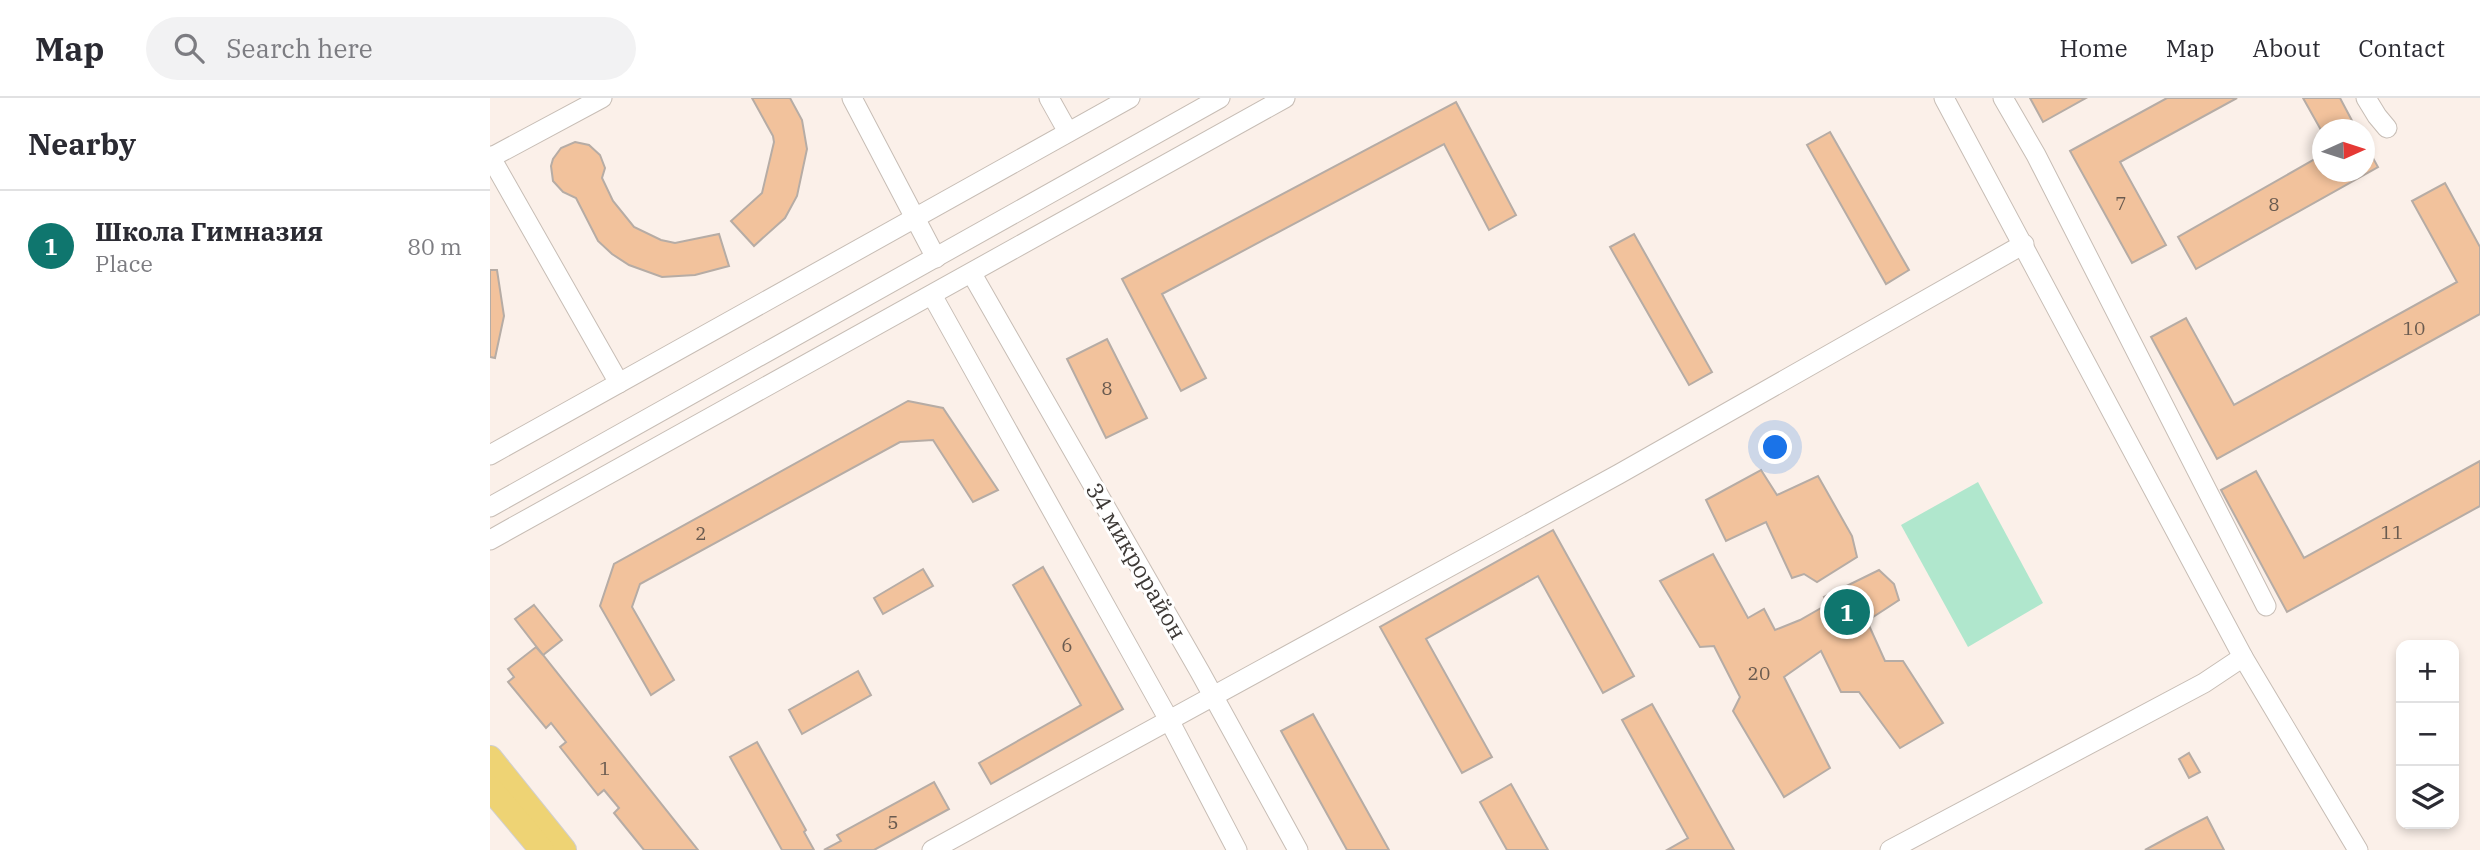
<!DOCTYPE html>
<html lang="en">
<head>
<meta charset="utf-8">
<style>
  body { margin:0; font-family:"IBM Plex Serif",serif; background:#f2f2f3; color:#2b2b33 }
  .controls { position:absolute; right:21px; bottom:21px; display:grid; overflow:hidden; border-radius:14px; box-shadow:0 4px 10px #0003 }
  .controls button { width:63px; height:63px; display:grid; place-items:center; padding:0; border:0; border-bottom:2px solid #e1e1e2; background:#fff; color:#2b2b33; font:35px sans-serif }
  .compass { position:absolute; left:1822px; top:21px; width:63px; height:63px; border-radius:50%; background:#fff; box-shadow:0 4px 10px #0003; rotate:87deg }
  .you { position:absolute; left:1286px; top:350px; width:24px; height:24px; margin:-18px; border:5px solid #fff; border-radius:50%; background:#1a73e8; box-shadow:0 0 0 10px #1a73e833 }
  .badge { display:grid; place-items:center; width:46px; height:46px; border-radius:50%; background:#0f766e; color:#fff; font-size:23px; font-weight:700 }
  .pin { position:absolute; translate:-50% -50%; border:4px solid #fff; box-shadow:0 2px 7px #0006 }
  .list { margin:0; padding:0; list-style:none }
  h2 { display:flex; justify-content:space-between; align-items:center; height:91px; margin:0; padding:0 28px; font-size:30px }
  h2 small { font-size:23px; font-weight:400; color:#7c7c81 }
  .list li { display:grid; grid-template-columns:46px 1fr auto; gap:21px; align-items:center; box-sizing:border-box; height:112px; padding:0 28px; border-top:2px solid #e1e1e2 }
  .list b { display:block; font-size:26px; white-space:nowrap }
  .list p { margin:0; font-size:23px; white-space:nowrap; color:#7c7c81 }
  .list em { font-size:23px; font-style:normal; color:#7c7c81 }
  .icon { flex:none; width:38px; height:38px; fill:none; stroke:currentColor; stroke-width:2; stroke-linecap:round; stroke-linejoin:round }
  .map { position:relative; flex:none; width:1990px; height:752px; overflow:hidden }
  header { display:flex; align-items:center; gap:42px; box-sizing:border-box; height:98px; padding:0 35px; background:#fff; border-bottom:2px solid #e1e1e2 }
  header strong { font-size:33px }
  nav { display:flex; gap:38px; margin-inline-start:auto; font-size:24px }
  .search { width:490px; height:63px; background:#f2f2f3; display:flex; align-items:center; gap:18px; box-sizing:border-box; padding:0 24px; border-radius:38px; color:#7c7c81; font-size:26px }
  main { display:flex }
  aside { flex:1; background:#fff }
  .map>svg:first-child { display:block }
  .green { fill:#b0e7cd }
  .building { fill:#f2c29c; stroke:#b6aca5; stroke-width:2 }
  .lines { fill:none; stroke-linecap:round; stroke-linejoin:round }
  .minor-casing { stroke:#c7bdb5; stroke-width:21 }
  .major-casing { stroke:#d0cfcf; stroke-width:26 }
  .minor { stroke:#fff; stroke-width:19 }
  .major { stroke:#eed374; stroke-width:24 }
  .labels { text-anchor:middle; stroke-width:6; stroke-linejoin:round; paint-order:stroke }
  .number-label { font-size:19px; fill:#6a5b50 }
  .street-label { font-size:23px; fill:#3d3936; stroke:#fff }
</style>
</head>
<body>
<header>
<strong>Map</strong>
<div class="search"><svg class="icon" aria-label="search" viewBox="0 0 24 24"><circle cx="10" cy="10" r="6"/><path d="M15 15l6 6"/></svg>Search here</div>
<nav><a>Home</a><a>Map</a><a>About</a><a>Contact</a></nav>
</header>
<main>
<aside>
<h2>Nearby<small></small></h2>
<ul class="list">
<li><span class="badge">1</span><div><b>Школа Гимназия</b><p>Place</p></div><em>80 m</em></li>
</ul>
</aside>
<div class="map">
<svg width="1990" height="752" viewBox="0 0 1990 752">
  <rect width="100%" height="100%" fill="#fbf0e9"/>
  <polygon class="green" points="1488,384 1553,505 1478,549 1411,427"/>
  <g class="building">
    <polygon points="262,0 300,0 312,22 317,51 307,98 295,120 264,148 241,123 272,95 284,44 283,38"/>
    <polygon points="1540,0 1596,0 1553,24"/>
    <polygon points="1677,0 1747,0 1630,64 1676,147 1642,165 1580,53"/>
    <polygon points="1813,0 1850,0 1867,32 1831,32"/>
    <polygon points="966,4 1026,117 999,132 954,46 672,196 716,280 691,293 632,181"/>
    <polygon points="1340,34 1419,172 1396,186 1317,47"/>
    <polygon points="85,44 99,47 110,57 115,70 112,80 123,103 144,129 171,142 185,145 229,136 239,168 205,177 172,179 139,167 122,156 108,143 86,100 73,94 63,83 61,68 63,61 71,50"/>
    <polygon points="1874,44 1888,69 1706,171 1688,139 1832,57 1832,74 1874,74"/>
    <polygon points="1955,85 1990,149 1990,216 1727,361 1661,239 1696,220 1744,307 1967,184 1922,103"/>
    <polygon points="1144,136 1222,274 1199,287 1120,149"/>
    <polygon points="0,172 7,172 14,218 5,260 0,259"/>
    <polygon points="617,241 657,320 616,340 577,261"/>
    <polygon points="418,303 453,310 508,392 483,404 443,342 410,344 150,486 142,509 184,582 161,597 110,508 124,466"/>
    <polygon points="1990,363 1990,408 1797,514 1731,392 1766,373 1814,460"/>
    <polygon points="1271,372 1287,397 1328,378 1362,438 1367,459 1327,484 1314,476 1302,480 1276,424 1236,443 1216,402"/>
    <polygon points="1063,432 1144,578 1113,595 1048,478 936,541 1002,659 972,675 890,529"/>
    <polygon points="1223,456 1258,520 1274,511 1285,532 1310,522 1338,506 1334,499 1389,472 1404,486 1409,502 1377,523 1395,563 1413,563 1453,625 1410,650 1369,594 1351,594 1331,553 1294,579 1340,670 1294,699 1243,613 1250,599 1224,548 1210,549 1170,483"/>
    <polygon points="553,469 633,611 501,686 489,665 591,607 523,487"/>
    <polygon points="433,471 443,488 393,516 384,500"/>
    <polygon points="44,507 72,542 53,557 25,521"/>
    <polygon points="46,549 53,557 208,752 154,752 124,715 129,710 114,692 108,697 70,649 76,644 61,625 56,630 18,584 24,579 18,571"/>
    <polygon points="368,573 381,597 312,636 299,612"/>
    <polygon points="1162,606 1244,752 1177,752 1198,740 1132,622"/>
    <polygon points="823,616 899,752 857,752 791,633"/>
    <polygon points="267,644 316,732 314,734 324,752 292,752 240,659"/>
    <polygon points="1699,655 1710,674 1699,680 1689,661"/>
    <polygon points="444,684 459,711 384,752 334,752 351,743 347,737"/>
    <polygon points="1021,686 1058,752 1017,752 990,704"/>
    <polygon points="1717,719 1734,752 1655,752 1690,733"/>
  </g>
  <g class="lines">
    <defs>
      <g id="minor">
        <polyline points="362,0 446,160"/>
        <polyline points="559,0 578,34"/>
        <polyline points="1454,0 1753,559 1868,752"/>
        <polyline points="1513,0 1546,57 1776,508"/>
        <polyline points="1876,0 1887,18 1897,30"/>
        <polyline points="0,58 129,285"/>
        <polyline points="0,60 112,0"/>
        <polyline points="482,176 710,574 808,752"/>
        <polyline points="442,197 679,622 747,752"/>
        <polyline points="0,357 640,0"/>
        <polyline points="0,409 730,0"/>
        <polyline points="0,442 795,0"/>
        <polyline points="442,752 1129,376 1534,146"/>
        <polyline points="1400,752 1714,585 1753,559"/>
      </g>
      <g id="major">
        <polyline points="0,660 74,752"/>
        <polyline points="0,690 52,752"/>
      </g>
    </defs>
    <use href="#minor" class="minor-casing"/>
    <use href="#major" class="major-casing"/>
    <use href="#minor" class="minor"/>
    <use href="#major" class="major"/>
  </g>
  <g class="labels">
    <g class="number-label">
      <text x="1631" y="112">7</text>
      <text x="1784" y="113">8</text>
      <text x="1924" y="237">10</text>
      <text x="617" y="297">8</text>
      <text x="1902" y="441">11</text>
      <text x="211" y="442">2</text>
      <text x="577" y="554">6</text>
      <text x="1269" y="582">20</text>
      <text x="115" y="677">1</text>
      <text x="403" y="731">5</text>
    </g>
    <g class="street-label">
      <text transform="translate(646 463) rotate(60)" y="8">34 микрорайон</text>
    </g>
  </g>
</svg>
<div class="controls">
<button>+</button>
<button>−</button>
<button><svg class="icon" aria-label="layers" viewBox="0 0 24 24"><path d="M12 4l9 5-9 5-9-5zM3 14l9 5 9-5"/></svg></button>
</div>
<svg class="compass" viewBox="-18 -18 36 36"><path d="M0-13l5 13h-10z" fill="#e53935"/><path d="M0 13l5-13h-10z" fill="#7c7c81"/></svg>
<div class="you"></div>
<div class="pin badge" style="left:1357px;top:514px">1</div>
</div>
</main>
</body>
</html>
